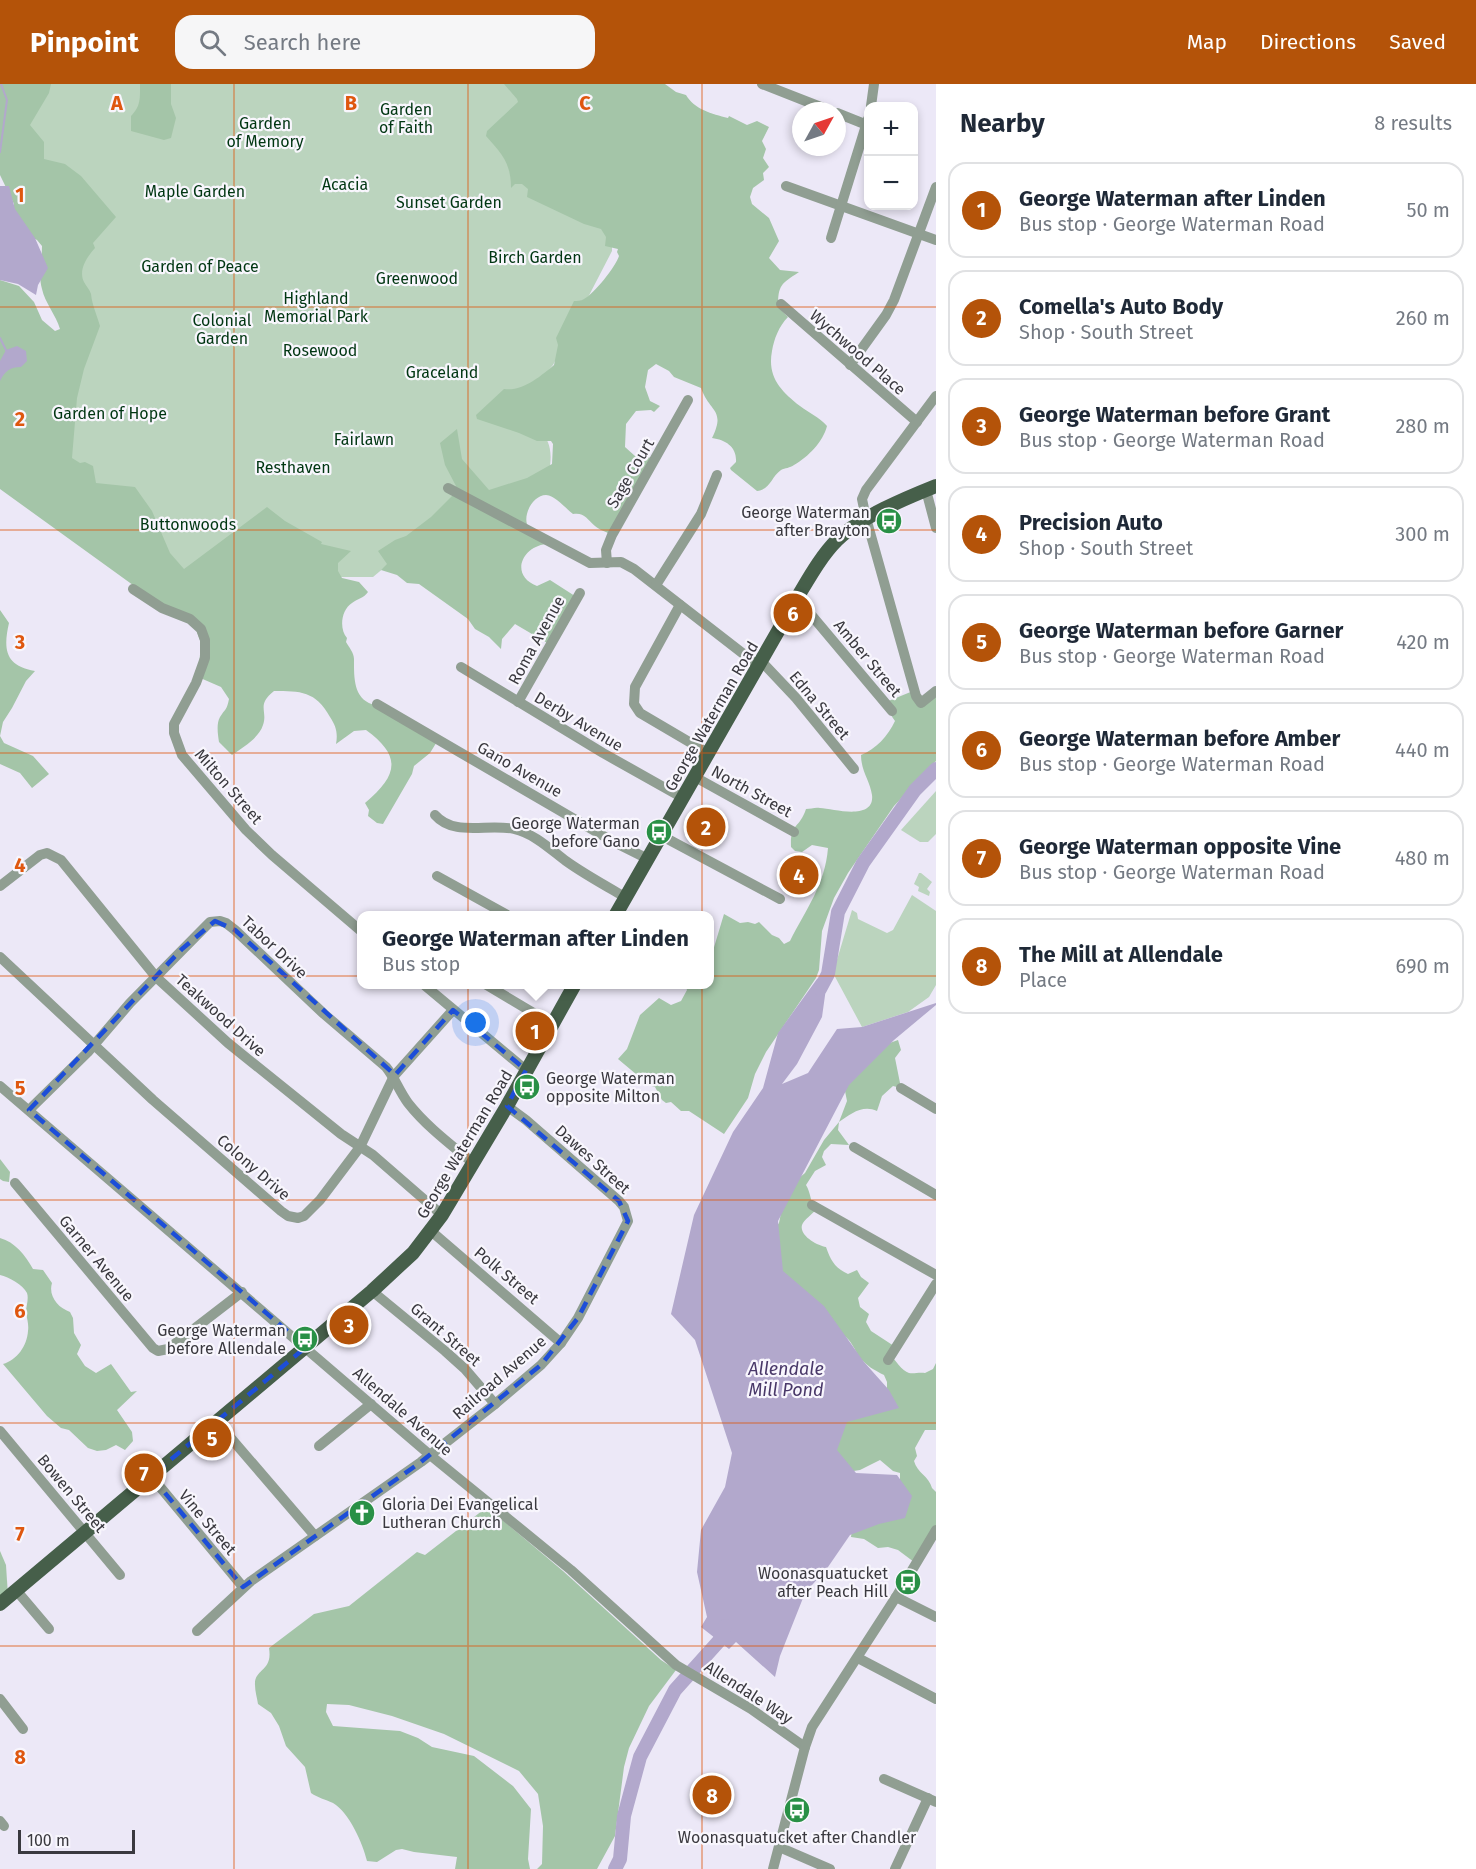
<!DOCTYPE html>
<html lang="en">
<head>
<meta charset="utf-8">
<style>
  body { margin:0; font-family:"Fira Sans",sans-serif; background:#f6f6f7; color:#1f2937 }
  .controls { position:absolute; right:18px; top:18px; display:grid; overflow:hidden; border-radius:12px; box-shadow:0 3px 9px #0003 }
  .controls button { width:54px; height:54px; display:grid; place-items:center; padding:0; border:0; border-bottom:2px solid #e0e1e3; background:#fff; color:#1f2937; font:30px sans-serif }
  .compass { position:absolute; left:792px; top:18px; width:54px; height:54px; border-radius:50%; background:#fff; box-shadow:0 3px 9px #0003; rotate:50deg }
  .scale { position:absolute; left:18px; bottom:15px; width:117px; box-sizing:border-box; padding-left:6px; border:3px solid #3a393f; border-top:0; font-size:16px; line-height:21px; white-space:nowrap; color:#3a393f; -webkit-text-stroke:4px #f8f6fd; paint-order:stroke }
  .you { position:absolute; left:476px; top:939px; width:21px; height:21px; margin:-15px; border:4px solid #fff; border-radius:50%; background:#1a73e8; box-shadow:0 0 0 9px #1a73e833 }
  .badge { display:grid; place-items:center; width:39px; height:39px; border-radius:50%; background:#b45309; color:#fff; font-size:20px; font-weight:700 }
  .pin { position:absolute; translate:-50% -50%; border:3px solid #fff; box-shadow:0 2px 6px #0006 }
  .popup { position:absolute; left:357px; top:827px; width:357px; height:78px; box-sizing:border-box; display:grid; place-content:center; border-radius:12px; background:#fff; filter:drop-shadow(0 2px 4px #0005); font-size:20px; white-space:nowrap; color:#747a83 }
  .popup b { font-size:22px; color:#1f2937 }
  .popup::after { content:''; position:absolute; left:50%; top:100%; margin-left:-12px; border:12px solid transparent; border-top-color:#fff }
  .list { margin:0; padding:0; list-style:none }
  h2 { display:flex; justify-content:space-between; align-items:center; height:78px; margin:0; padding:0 24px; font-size:26px }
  h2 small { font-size:20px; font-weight:400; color:#747a83 }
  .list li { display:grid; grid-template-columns:39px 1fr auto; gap:18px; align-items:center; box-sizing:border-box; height:96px; margin:0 12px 12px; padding:0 12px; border:2px solid #e0e1e3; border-radius:18px }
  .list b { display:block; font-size:22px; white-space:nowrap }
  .list p { margin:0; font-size:20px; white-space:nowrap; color:#747a83 }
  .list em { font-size:20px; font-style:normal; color:#747a83 }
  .icon { flex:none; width:33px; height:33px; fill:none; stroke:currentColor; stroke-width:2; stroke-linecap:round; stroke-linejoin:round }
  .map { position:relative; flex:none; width:936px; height:1785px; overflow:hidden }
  header { display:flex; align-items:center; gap:36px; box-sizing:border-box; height:84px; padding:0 30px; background:#b45309; color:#fff }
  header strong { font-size:28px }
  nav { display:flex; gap:33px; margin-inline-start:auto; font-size:21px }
  .search { width:420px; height:54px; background:#f6f6f7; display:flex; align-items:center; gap:15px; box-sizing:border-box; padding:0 21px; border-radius:18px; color:#747a83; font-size:22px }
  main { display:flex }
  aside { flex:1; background:#fff }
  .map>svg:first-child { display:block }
  .green { fill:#bbd4be }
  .forest { fill:#a4c5a8 }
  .water { fill:#b2a8cc }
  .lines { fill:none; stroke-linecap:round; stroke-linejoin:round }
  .stream { stroke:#b2a8cc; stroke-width:2 }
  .river { stroke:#b2a8cc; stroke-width:14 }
  .minor { stroke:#909e92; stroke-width:10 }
  .major { stroke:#465f4a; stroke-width:14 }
  .marked { fill:none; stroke:#1d4ed8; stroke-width:4.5; stroke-dasharray:12 8; stroke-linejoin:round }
  .grid { fill:none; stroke:#df570f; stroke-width:1.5; stroke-opacity:0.55 }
  .labels { text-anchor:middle; stroke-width:4.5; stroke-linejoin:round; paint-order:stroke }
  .park-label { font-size:16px; fill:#003612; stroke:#f8f6fd }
  .street-label { font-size:16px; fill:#3a393f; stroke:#f8f6fd }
  .poi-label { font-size:16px; fill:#3a393f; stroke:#f8f6fd; text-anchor:end }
  .water-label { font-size:18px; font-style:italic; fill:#493869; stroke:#f8f6fd }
  .grid-label { font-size:20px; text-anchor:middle; font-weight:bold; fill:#df570f; stroke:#f8f6fd; stroke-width:4.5; stroke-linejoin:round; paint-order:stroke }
</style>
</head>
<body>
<header>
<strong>Pinpoint</strong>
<div class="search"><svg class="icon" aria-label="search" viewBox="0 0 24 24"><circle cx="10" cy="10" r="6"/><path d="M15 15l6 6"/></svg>Search here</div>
<nav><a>Map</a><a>Directions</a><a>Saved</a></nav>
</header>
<main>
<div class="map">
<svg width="936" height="1785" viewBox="0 0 936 1785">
  <rect width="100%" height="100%" fill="#ece8f7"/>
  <g class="green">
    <path d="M43 0H522L612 150V167L553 281 515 325C540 347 556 352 549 388L428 447 373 493H188L67 405 52 356 86 252 24 53Z"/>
    <polygon points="936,707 936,750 928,758 920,758 901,746"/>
    <polygon points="919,789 921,789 932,798 927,805 930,808 929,812 918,807 919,803 914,800"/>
    <polygon points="912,811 936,827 936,901 929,913 908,928 862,943 833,889 852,826 857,829 858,835 887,849 893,846"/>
  </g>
  <g class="forest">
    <path d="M0 0H51L49 9 30 41 44 58V75L65 80 81 92 116 133 93 159 95 164C87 173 78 186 84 198 86 202 90 206 91 210 92 221 97 231 100 242L84 285 77 314 72 374 80 379 85 378 93 382 96 399 135 403 152 427 170 469 184 485 267 423 285 437 322 458 321 460 351 467 338 479V487L342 494 359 498 368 508C363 515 358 514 352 519 341 526 339 545 347 554L346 558C349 563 354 569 354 575 354 593 353 617 376 621L438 656 430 669 414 682 412 690 383 740 377 739 368 732 369 726 365 719C397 692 403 673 366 646L354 647 336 660C338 649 336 642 330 633 316 607 300 607 274 607 256 621 268 627 263 641 259 654 243 663 232 671L219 658C218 651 216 640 220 633 225 625 227 626 229 615L221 603 198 593 201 559 194 540 144 509 0 405V196L19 202 34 218 42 236 55 247 60 245C56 231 45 219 42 205 38 191 42 177 42 162L37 156 24 149 14 129V120L0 91Z"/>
    <path d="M140 0H171V20L176 34 171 54 164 56 131 47V32C141 22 140 14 140 0Z"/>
    <path d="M504 0H665L676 8 686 11C694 25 712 30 728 34L729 32 747 41 757 37 769 43 762 57 766 65 763 74 769 83 763 89 764 96 753 104 750 113 752 120 769 134 779 157 769 174 780 186 799 188C781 200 778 201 778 223L788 233C779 242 774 255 772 267 767 293 781 307 800 322 809 329 819 333 827 342 823 358 808 373 794 381 790 384 785 384 781 386 771 393 771 405 757 407L731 386 730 384 736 378C737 363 726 356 712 354 726 325 710 329 701 304L674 293 669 287 656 280 648 286 645 303 650 317 660 322 654 328 651 326 636 327 626 340 625 363 635 372 654 374 608 449C604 447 598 445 595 442 587 435 584 428 573 430 565 424 556 412 546 411 532 411 521 434 529 444 533 450 540 455 546 460 521 463 510 492 537 502L550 496 578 514 549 560 515 540 502 555 501 565 489 553 475 545 468 535 419 500 407 499 397 491 381 486 387 480 378 467 395 456 406 452 431 433 453 411 456 402 445 381 440 359 457 345 462 375 489 406 527 394 552 380 553 360 551 357H537L519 349 477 335 476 331 504 305C522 308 541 292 554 281L558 261 556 254 574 217C577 217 581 217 584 215 594 210 616 182 619 172L617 168 618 165 605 162 606 153 601 145 584 140 527 113 528 105 522 100H515L511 104C511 79 502 70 486 52L487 47 518 18 517 15Z"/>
    <path d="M0 526 9 539C3 565 5 582 35 587L26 597 12 624 3 638 0 652 4 659 33 672 49 690 32 704 20 689 0 680Z"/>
    <path d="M936 606V677L894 722 848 789 834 814 822 847 819 886 816 894 766 968 755 990 748 1014 724 1050 689 1027H681L671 1018 666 1019 662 1016 655 1003 649 1001 618 975 627 965 640 931 659 914 671 921 681 917 687 906 685 901 709 900V880L724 830 740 839 748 838 755 840 759 838 772 851 779 854 784 860 790 857C806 825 825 801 828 764L812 761 802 768 795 767 791 763C790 738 799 746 806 725 811 725 815 723 820 724 834 725 875 737 872 711 870 697 861 687 861 671 876 665 888 652 895 637L886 624V618L913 607 919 619Z"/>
    <path d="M898 956 901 966 895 974 901 1004 893 1002 882 1012 877 1027C863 1020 850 1030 839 1038L838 1046 849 1061 831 1060 824 1067 822 1073 826 1081 815 1087 806 1101C811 1109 810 1118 816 1126 812 1130 804 1136 802 1141 799 1152 818 1162 826 1163 831 1177 835 1184 848 1190L857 1186 861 1193 869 1199 858 1214 860 1223 869 1230 866 1238 871 1247 894 1262 890 1270C895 1276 902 1287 909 1289 914 1290 919 1288 925 1289L933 1285 936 1279V1346H925L915 1364 917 1372 914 1377C917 1389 929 1392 932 1404L936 1408V1445L914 1478 898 1466 888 1463 878 1464 864 1455 851 1453 853 1439 900 1400V1389L893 1387 880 1376 860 1386 847 1388 834 1379 839 1336 887 1310V1298L884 1291C874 1286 867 1282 860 1274 854 1265 852 1257 843 1251L760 1166 779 1139 784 1114 792 1100 805 1089 824 1056 839 1038 847 1017 843 997 887 960Z"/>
    <polygon points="0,1075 10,1088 9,1098 3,1097 0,1095"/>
    <path d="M0 1154C15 1158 25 1171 33 1185L43 1186 52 1199C48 1212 58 1224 70 1228L73 1234 74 1249 81 1261 77 1270 85 1282 96 1289 111 1280 131 1308 137 1307 117 1326 132 1348 133 1357 125 1366 116 1361 106 1366 97 1367 88 1364 69 1346 61 1344 47 1332 3 1280C17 1276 27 1262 28 1247 29 1241 27 1235 26 1228 26 1223 29 1215 27 1209 23 1201 9 1193 0 1191Z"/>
    <path d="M487 1423 563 1487 661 1576 676 1586 649 1622 629 1664 624 1683 615 1752 597 1785H537L542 1780 543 1742 538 1710 519 1687 444 1650 392 1632 349 1621 327 1620 326 1628 333 1642 400 1647 418 1654 432 1663 474 1672 513 1702 531 1725 528 1775 530 1785H455L457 1773 414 1768 402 1765 396 1766 377 1778 367 1777C363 1760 349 1728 333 1719 325 1715 318 1714 311 1709L305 1683 286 1662 279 1642 271 1629 258 1620C257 1614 255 1607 255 1601 254 1584 273 1588 269 1564L314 1530 349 1522 417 1468 425 1471Z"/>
    <polygon points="0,1467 6,1481 8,1512 0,1520"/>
  </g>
  <g class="water">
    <polygon points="0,102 9,102 15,125 35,154 48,184 38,201 36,211 18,200 0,196"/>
    <path d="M17 262 26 267 27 277 21 283C10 283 5 287 0 297V277L6 266Z"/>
    <polygon points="828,890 822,933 797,980 782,1000 808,989 837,945 862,943 936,919 936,921 894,956 849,1001 778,1137 783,1187 824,1222 864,1278 889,1306 899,1324 847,1338 837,1366 856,1389 897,1391 912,1412 905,1434 879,1440 850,1451 828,1483 805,1509 780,1572 775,1593 736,1558 729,1565 701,1543 707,1533 697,1488 701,1446 725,1403 732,1369 695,1256 671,1230 694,1131 733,1048 763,1004 778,949 817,895"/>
  </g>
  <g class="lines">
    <g class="stream">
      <polyline points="0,68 7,16 1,0"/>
      <polyline points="0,254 6,266"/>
    </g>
    <g class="river">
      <polyline points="820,905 828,890 838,828 863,779 915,706 936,685"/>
      <polyline points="615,1785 620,1775 624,1732 640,1673 675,1606 719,1557 725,1542"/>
    </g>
    <g class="minor">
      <polyline points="762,0 831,27"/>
      <polyline points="871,22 874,0"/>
      <polyline points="837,29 867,41"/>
      <polyline points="786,102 936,156"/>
      <polyline points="831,154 868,35"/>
      <polyline points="781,220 917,338"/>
      <polyline points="850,281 886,231 894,216 936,103"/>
      <polyline points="936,312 866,406 862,415 866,434 916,612 921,619 936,607"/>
      <polyline points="448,404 590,479 621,478 634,485 759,582"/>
      <polyline points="926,406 936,444"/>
      <polyline points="607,479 606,466 612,451 688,316"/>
      <polyline points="656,501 701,430 717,391"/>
      <polyline points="133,505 162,524 190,535 201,545 205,556 205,574 196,599 174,640 174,649 182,671 246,746 272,771 361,847"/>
      <polyline points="797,514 892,627"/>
      <polyline points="680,521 635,603 634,620 640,629 708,669"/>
      <polyline points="761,577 796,614 854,685"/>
      <polyline points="461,583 603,669 683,714"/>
      <polyline points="518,618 580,509"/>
      <polyline points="377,620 612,757 648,775"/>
      <polyline points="695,693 794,748"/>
      <path d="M435 731C454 753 488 739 514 745 535 750 550 765 566 777 584 790 606 802 625 813"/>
      <polyline points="662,752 780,815"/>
      <polyline points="437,792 509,832"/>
      <polyline points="0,802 40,771 47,769 61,776 156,893 228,959 341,1050 373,1071 442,1131"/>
      <polyline points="0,873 153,1016 281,1127 288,1132 298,1134 304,1132 320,1116 360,1063 394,992 453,926"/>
      <polyline points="423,900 526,986"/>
      <polyline points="485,900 552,940"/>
      <polyline points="0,1002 430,1371 571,1486 676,1581 751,1625 805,1663"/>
      <polyline points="901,1004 936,1025"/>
      <path d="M29 1026 88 968 130 919 205 843 210 838 220 837 226 839 235 846 324 930 386 983C395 994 399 1007 408 1019 426 1042 450 1060 473 1079"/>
      <polyline points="854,1063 936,1111"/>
      <polyline points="15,1099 153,1264 158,1267 168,1265 242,1208"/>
      <polyline points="812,1121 936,1191"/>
      <polyline points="431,1147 561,1259"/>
      <polyline points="372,1207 445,1267 465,1285 495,1320"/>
      <polyline points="888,1276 936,1200"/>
      <polyline points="217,1338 315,1452"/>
      <polyline points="0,1347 120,1491"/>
      <polyline points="319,1362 371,1320"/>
      <polyline points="151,1392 243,1503"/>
      <polyline points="16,1506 49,1545"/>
      <polyline points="896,1513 936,1533"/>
      <polyline points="197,1547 251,1497 421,1378 495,1320 541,1281 561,1259 578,1234 628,1137 624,1123 619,1117 526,1036 507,1022"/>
      <polyline points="858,1574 936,1615"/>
      <polyline points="0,1615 23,1645"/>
      <polyline points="884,1695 936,1718"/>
      <polyline points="0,1737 4,1742"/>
      <polyline points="779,1763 830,1785"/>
      <polyline points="773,1785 805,1663 812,1643 896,1513 936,1446"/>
      <polyline points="895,1785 928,1714"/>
    </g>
    <g class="major">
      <path d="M615 832 797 514C809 494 821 472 837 456 860 433 906 414 936 402"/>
      <polyline points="0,1520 372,1207 413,1169 442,1131 507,1022 575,900"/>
    </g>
  </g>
  <path class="marked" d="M215 837 235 846 395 991 453 926 463 934 526 986 507 1022 619 1117 628 1137 578 1234 541 1281 421 1378 243 1503 151 1392 306 1263 29 1026 182 865Z"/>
  <path class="grid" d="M234 0V1785M468 0V1785M702 0V1785M0 223H936M0 446H936M0 669H936M0 892H936M0 1116H936M0 1339H936M0 1562H936"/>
  <defs>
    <symbol id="bus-disc" viewBox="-11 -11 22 22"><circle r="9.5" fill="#299046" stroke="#f8f6fd"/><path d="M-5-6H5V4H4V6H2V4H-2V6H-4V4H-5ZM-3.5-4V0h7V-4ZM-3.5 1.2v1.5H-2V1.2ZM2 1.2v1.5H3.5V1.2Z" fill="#fff"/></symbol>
    <symbol id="church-disc" viewBox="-11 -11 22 22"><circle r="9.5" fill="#299046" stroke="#f8f6fd"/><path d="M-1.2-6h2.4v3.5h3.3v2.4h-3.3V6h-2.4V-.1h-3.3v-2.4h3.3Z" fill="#fff"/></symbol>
  </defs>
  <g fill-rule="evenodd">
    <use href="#bus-disc" x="874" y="422" width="30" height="30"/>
    <use href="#bus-disc" x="644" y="733" width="30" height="30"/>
    <use href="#bus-disc" x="512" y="988" width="30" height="30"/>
    <use href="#bus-disc" x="290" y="1240" width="30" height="30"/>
    <use href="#church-disc" x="347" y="1414" width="30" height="30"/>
    <use href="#bus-disc" x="893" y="1483" width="30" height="30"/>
    <use href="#bus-disc" x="782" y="1711" width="30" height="30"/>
  </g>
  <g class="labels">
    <g class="park-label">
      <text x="406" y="31">Garden<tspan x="406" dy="18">of Faith</tspan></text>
      <text x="265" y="45">Garden<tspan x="265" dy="18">of Memory</tspan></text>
      <text x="345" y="106">Acacia</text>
      <text x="195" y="113">Maple Garden</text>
      <text x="449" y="124">Sunset Garden</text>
      <text x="535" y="179">Birch Garden</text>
      <text x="200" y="188">Garden of Peace</text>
      <text x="417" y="200">Greenwood</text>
      <text x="316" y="220">Highland<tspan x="316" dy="18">Memorial Park</tspan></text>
      <text x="222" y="242">Colonial<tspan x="222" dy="18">Garden</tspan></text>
      <text x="320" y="272">Rosewood</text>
      <text x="442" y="294">Graceland</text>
      <text x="110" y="335">Garden of Hope</text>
      <text x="364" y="361">Fairlawn</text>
      <text x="293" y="389">Resthaven</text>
      <text x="188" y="446">Buttonwoods</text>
    </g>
    <g class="street-label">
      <text transform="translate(858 268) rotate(41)" y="6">Wychwood Place</text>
      <text transform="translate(630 389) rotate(-60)" y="6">Sage Court</text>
      <text transform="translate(536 556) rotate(-61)" y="6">Roma Avenue</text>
      <text transform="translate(868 574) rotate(50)" y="6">Amber Street</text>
      <text transform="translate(820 621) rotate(50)" y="6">Edna Street</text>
      <text transform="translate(711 632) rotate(-60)" y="6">George Waterman Road</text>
      <text transform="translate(579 637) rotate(31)" y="6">Derby Avenue</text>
      <text transform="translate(520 685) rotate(30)" y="6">Gano Avenue</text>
      <text transform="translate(229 702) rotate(49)" y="6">Milton Street</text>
      <text transform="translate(752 707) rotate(29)" y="6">North Street</text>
      <text transform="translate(275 863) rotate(43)" y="6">Tabor Drive</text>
      <text transform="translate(221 931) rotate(42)" y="6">Teakwood Drive</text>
      <text transform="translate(464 1060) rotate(-59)" y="6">George Waterman Road</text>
      <text transform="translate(593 1075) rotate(42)" y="6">Dawes Street</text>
      <text transform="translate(254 1083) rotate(41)" y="6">Colony Drive</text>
      <text transform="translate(97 1174) rotate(50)" y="6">Garner Avenue</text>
      <text transform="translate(507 1191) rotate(40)" y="6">Polk Street</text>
      <text transform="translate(446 1250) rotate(41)" y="6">Grant Street</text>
      <text transform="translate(499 1293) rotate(-41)" y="6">Railroad Avenue</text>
      <text transform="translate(403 1327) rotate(41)" y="6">Allendale Avenue</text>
      <text transform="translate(72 1409) rotate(50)" y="6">Bowen Street</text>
      <text transform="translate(208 1438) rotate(50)" y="6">Vine Street</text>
      <text transform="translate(749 1608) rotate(33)" y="6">Allendale Way</text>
    </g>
    <g class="poi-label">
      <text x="870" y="434">George Waterman<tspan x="870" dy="18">after Brayton</tspan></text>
      <text x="640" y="745">George Waterman<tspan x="640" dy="18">before Gano</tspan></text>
      <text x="546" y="1000" text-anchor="start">George Waterman<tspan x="546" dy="18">opposite Milton</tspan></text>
      <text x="286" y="1252">George Waterman<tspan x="286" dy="18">before Allendale</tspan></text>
      <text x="382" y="1426" text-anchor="start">Gloria Dei Evangelical<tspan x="382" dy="18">Lutheran Church</tspan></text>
      <text x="888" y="1495">Woonasquatucket<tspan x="888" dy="18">after Peach Hill</tspan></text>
      <text x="797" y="1759" text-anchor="middle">Woonasquatucket after Chandler</text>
    </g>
    <g class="water-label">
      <text x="786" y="1291">Allendale<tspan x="786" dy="21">Mill Pond</tspan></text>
    </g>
  </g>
  <g class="grid-label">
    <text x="117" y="26">A</text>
    <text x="351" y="26">B</text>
    <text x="585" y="26">C</text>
    <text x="20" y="118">1</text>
    <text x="20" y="342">2</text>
    <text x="20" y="565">3</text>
    <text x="20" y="788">4</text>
    <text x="20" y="1011">5</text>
    <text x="20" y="1234">6</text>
    <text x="20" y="1457">7</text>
    <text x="20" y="1680">8</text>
  </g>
</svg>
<div class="controls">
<button>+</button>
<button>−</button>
</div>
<svg class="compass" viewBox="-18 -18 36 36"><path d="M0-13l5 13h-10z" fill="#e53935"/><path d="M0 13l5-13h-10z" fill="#747a83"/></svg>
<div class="scale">100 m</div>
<div class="you"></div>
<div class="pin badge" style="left:535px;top:947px">1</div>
<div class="popup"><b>George Waterman after Linden</b>Bus stop</div>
<div class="pin badge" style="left:706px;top:743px">2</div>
<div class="pin badge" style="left:349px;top:1241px">3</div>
<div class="pin badge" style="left:799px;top:791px">4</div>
<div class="pin badge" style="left:212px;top:1354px">5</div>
<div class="pin badge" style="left:793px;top:529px">6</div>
<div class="pin badge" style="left:144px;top:1389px">7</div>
<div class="pin badge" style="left:712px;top:1711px">8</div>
</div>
<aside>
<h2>Nearby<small>8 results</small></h2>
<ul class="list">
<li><span class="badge">1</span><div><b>George Waterman after Linden</b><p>Bus stop · George Waterman Road</p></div><em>50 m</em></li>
<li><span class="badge">2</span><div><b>Comella's Auto Body</b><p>Shop · South Street</p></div><em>260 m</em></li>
<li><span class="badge">3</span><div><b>George Waterman before Grant</b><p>Bus stop · George Waterman Road</p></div><em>280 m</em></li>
<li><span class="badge">4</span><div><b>Precision Auto</b><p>Shop · South Street</p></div><em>300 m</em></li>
<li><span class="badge">5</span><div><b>George Waterman before Garner</b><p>Bus stop · George Waterman Road</p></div><em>420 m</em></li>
<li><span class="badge">6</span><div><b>George Waterman before Amber</b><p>Bus stop · George Waterman Road</p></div><em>440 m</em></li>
<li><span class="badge">7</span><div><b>George Waterman opposite Vine</b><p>Bus stop · George Waterman Road</p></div><em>480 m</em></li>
<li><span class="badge">8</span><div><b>The Mill at Allendale</b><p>Place</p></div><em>690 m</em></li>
</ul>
</aside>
</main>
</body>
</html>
